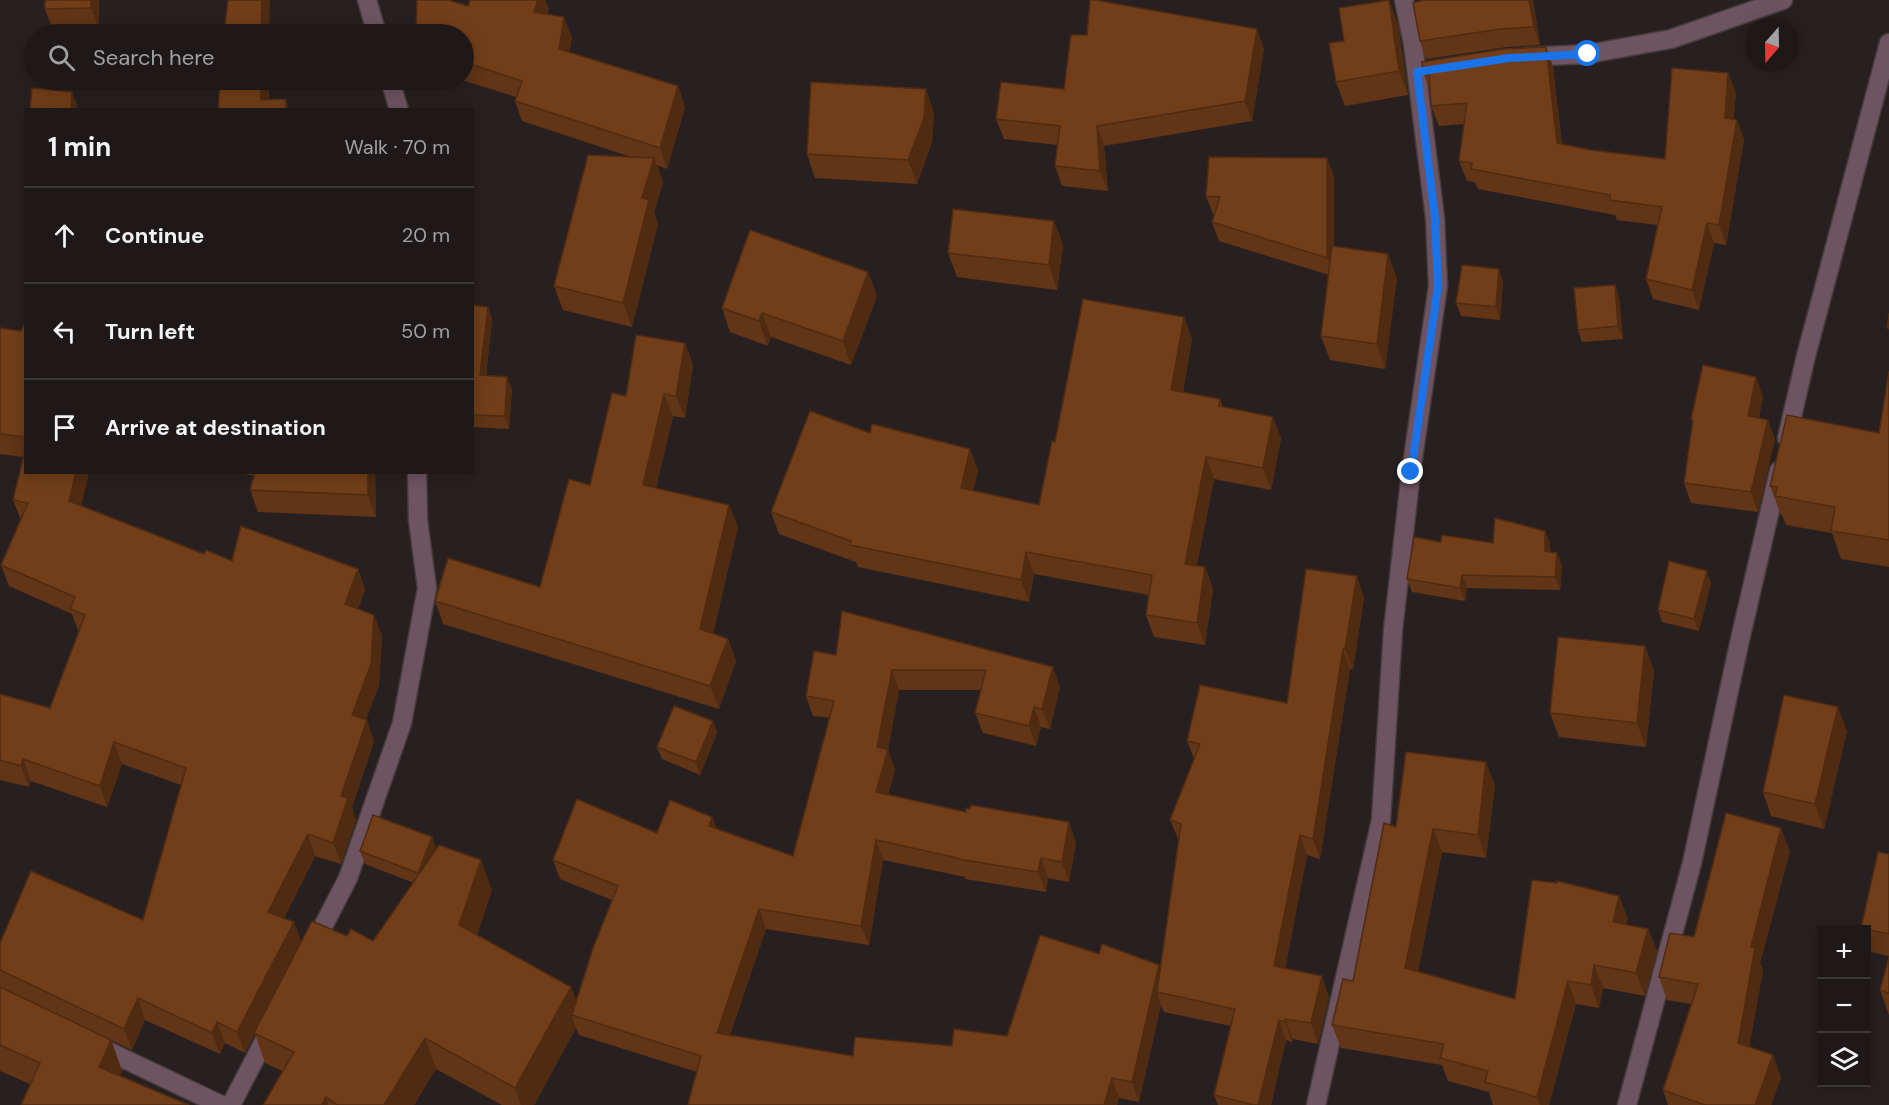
<!DOCTYPE html>
<html lang="en">
<head>
<meta charset="utf-8">
<style>
  body { margin:0; font-family:"DM Sans",sans-serif; background:#2b2525; color:#f1f3f6 }
  .controls { position:absolute; right:18px; bottom:18px; display:grid; overflow:hidden; border-radius:0px; box-shadow:0 3px 15px #0003 }
  .controls button { width:54px; height:54px; display:grid; place-items:center; padding:0; border:0; border-bottom:2px solid #3c3737; background:#1e1818; color:#f1f3f6; font:30px sans-serif }
  .compass { position:absolute; left:1745px; top:18px; width:54px; height:54px; border-radius:50%; background:#1e1818; box-shadow:0 3px 15px #0003; rotate:200deg }
  .stop { position:absolute; width:18px; height:18px; margin:-14px; border:4px solid #1a73e8; border-radius:50%; background:#fff }
  .stop.end { background:#1a73e8; border-color:#fff; box-shadow:0 2px 6px #0008 }
  .list { margin:0; padding:0; list-style:none }
  h2 { display:flex; justify-content:space-between; align-items:center; height:78px; margin:0; padding:0 24px; font-size:26px }
  h2 small { font-size:20px; font-weight:400; color:#a1a0a2 }
  .list li { display:grid; grid-template-columns:39px 1fr auto; gap:18px; align-items:center; box-sizing:border-box; height:96px; padding:0 24px; border-top:2px solid #3c3737 }
  .list b { display:block; font-size:22px; white-space:nowrap }
  .list em { font-size:20px; font-style:normal; color:#a1a0a2 }
  .icon { flex:none; width:33px; height:33px; fill:none; stroke:currentColor; stroke-width:2; stroke-linecap:round; stroke-linejoin:round }
  .map { position:relative; flex:none; width:1889px; height:1105px; overflow:hidden }
  .search { position:absolute; background:#1e1818; box-shadow:0 3px 15px #0003; left:24px; top:24px; width:450px; height:66px; display:flex; align-items:center; gap:15px; box-sizing:border-box; padding:0 21px; border-radius:33px; color:#a1a0a2; font-size:22px }
  .panel { position:absolute; background:#1e1818; box-shadow:0 3px 15px #0003; left:24px; top:108px; width:450px; height:366px; border-radius:0px }
  .map>svg:first-child { display:block }
  .lines { fill:none; stroke-linecap:round; stroke-linejoin:round }
  .minor-casing { stroke:#453d3d; stroke-width:21 }
  .minor { stroke:#6e5461; stroke-width:18 }
  .wall { fill:#613516 }
  .shaded-wall { fill:#4f2b12 }
  .building { fill:#713e19; stroke:#4f2b12; stroke-width:1.5 }
  .route { stroke:#1a73e8; stroke-width:8 }
</style>
</head>
<body>
<div class="map">
<svg width="1889" height="1105" viewBox="0 0 1889 1105">
  <rect width="100%" height="100%" fill="#282020"/>
  <g class="lines">
    <defs>
      <g id="minor">
        <polyline points="367,0 377,34"/>
        <polyline points="1526,57 1588,54 1671,39 1783,0"/>
        <polyline points="390,80 399,110"/>
        <polyline points="1787,438 1806,356 1889,43"/>
        <polyline points="313,946 348,878 402,723 427,588 418,520 417,472"/>
        <polyline points="95,1045 221,1105"/>
        <polyline points="231,1105 272,1026"/>
        <polyline points="1316,1105 1381,820 1393,630 1411,472 1438,286 1435,218 1413,44 1404,0"/>
        <polyline points="1627,1105 1692,863 1739,644 1779,471"/>
      </g>
    </defs>
    <use href="#minor" class="minor-casing"/>
    <use href="#minor" class="minor"/>
  </g>
  <g class="wall">
    <polygon points="45,0 99,0 99,29 53,30 45,9"/>
    <polygon points="470,0 545,0 549,9 547,14 572,37 569,53 678,86 685,107 667,169 657,165 663,182 654,213 658,224 632,327 563,310 554,286 631,157 522,121 515,101 516,97 462,80 464,80 464,34"/>
    <polygon points="1533,0 1540,45 1507,47 1426,59 1420,41"/>
    <polygon points="1398,24 1408,95 1345,106 1336,82"/>
    <polygon points="1546,47 1553,67 1562,144 1591,150 1665,159 1728,73 1736,93 1733,119 1737,120 1744,140 1726,245 1714,243 1699,310 1653,299 1646,279 1658,225 1617,220 1615,215 1478,189 1475,182 1467,181 1459,161 1464,124 1439,126 1431,106 1430,91 1423,72"/>
    <polygon points="1264,49 1252,121 1104,146 1108,191 1062,186 1055,166 1058,145 1004,139 996,119 1064,89"/>
    <polygon points="926,89 934,114 932,142 917,184 815,178 807,154"/>
    <polygon points="1327,158 1334,177 1334,246 1397,278 1385,369 1330,360 1321,336 1329,275 1219,241 1212,222 1215,214 1213,214 1206,196"/>
    <polygon points="1054,221 1063,245 1057,290 957,277 948,253"/>
    <polygon points="868,272 877,296 851,365 771,337 768,346 730,332 722,308"/>
    <polygon points="1503,281 1500,320 1461,316 1456,303"/>
    <polygon points="1615,285 1619,297 1623,339 1582,342 1578,330"/>
    <polygon points="472,305 488,307 492,319 486,376 512,389 509,429 472,427"/>
    <polygon points="1184,317 1192,339 1183,392 1220,399 1223,407 1273,417 1281,439 1271,490 1214,479 1197,565 1205,567 1213,589 1205,645 1154,637 1146,615 1149,595 1034,574 1029,602 858,567 856,562 779,534 771,512 870,433 970,449 978,471 973,490 1039,505 1055,442"/>
    <polygon points="26,321 26,472 89,472 81,506 204,554 232,561 358,569 365,590 358,609 374,615 382,636 379,685 366,719 374,741 352,807 356,820 341,864 315,856 284,918 294,922 301,942 347,936 373,941 414,883 365,864 360,851 432,837 436,849 492,890 477,935 571,987 576,1001 612,900 560,879 553,860 657,833 712,817 717,829 793,856 830,718 813,716 806,696 836,655 842,611 1060,687 1050,729 1041,727 1036,746 983,733 975,713 981,690 899,690 888,750 895,770 888,795 1076,842 1069,882 1048,878 1046,892 965,879 965,877 883,860 869,945 766,929 730,1035 853,1056 952,1046 1007,1036 1099,954 1159,965 1160,968 1179,841 1170,820 1194,759 1187,741 1287,703 1364,597 1353,669 1350,669 1320,859 1307,855 1285,968 1329,997 1318,1044 1293,1039 1292,1042 1286,1040 1271,1105 1218,1105 1214,1095 1231,1026 1164,1012 1161,1005 1139,1102 1119,1098 1117,1105 688,1105 697,1072 579,1035 576,1028 534,1105 502,1105 436,1069 414,1105 263,1105 282,1071 265,1063 255,1034 245,1053 225,1043 220,1054 145,1020 132,1050 111,1040 122,1071 120,1076 30,1084 0,1071 0,943 143,920 181,785 122,764 107,807 31,781 29,787 0,780 0,694 50,708 79,631 78,630 72,614 9,586 1,565 21,520 13,500 23,457 0,454 0,328 21,331"/>
    <polygon points="685,343 693,365 685,418 673,416 656,488 729,505 738,527 713,633 728,639 736,661 719,709 443,624 435,601 540,587 590,485 626,396"/>
    <polygon points="1889,371 1889,567 1841,559 1832,533 1786,525 1782,515 1781,515 1770,486 1879,433"/>
    <polygon points="1763,396 1759,418 1775,439 1758,512 1691,503 1684,483 1693,424 1691,419"/>
    <polygon points="234,472 375,472 376,517 258,512 250,490 254,476"/>
    <polygon points="1545,531 1550,543 1550,552 1557,553 1562,566 1560,590 1467,588 1465,601 1412,592 1407,579 1441,542 1493,543"/>
    <polygon points="1711,583 1699,631 1662,622 1658,610"/>
    <polygon points="1645,646 1654,671 1646,747 1559,737 1550,713"/>
    <polygon points="713,721 717,733 700,775 662,759 657,747"/>
    <polygon points="1847,731 1824,829 1771,816 1763,792"/>
    <polygon points="1495,785 1486,858 1442,852 1418,971 1515,999 1619,896 1628,919 1626,925 1648,929 1657,951 1645,996 1603,988 1599,1008 1576,1004 1549,1105 1493,1105 1489,1092 1448,1081 1442,1065 1341,1048 1332,1025 1353,981 1396,827"/>
    <polygon points="1790,851 1760,963 1763,970 1749,1047 1773,1055 1781,1078 1771,1105 1668,1105 1663,1090 1691,1004 1667,1000 1659,977 1694,937"/>
    <polygon points="1889,854 1889,956 1870,952 1866,943 1866,930 1862,930 1861,928"/>
    <polygon points="1889,957 1889,1015 1880,990"/>
  </g>
  <g class="shaded-wall">
    <polygon points="91,0 99,0 99,29 91,8"/>
    <polygon points="262,0 270,0 269,34 261,34"/>
    <polygon points="538,0 545,0 549,9 541,32 534,12"/>
    <polygon points="1389,0 1398,24 1408,95 1399,71"/>
    <polygon points="1529,0 1533,0 1540,45 1534,27"/>
    <polygon points="564,17 572,37 566,70 559,49"/>
    <polygon points="1257,29 1264,49 1252,121 1245,101"/>
    <polygon points="1546,47 1553,67 1564,163 1557,143"/>
    <polygon points="1728,73 1736,93 1732,138 1725,118"/>
    <polygon points="261,80 269,80 269,110 261,100"/>
    <polygon points="678,86 685,107 667,169 660,148"/>
    <polygon points="926,89 934,114 932,142 917,184 908,160"/>
    <polygon points="72,92 77,104 76,110 71,110"/>
    <polygon points="286,99 289,110 286,110"/>
    <polygon points="1737,120 1744,140 1726,245 1719,225"/>
    <polygon points="1097,126 1104,146 1108,191 1100,171"/>
    <polygon points="654,158 663,182 654,213 658,224 632,327 623,303 642,198"/>
    <polygon points="1327,158 1334,177 1334,277 1327,258"/>
    <polygon points="1054,221 1063,245 1057,290 1049,265"/>
    <polygon points="1707,223 1714,243 1699,310 1692,290"/>
    <polygon points="1388,254 1397,278 1385,369 1377,344"/>
    <polygon points="1499,269 1503,281 1500,320 1496,307"/>
    <polygon points="868,272 877,296 851,365 843,341"/>
    <polygon points="1615,285 1619,297 1623,339 1618,326"/>
    <polygon points="488,307 492,319 485,388 480,375"/>
    <polygon points="762,313 771,337 768,346 759,321"/>
    <polygon points="1184,317 1192,339 1179,411 1171,390"/>
    <polygon points="685,343 693,365 685,418 676,396"/>
    <polygon points="507,377 512,389 509,429 505,416"/>
    <polygon points="1756,377 1763,396 1755,435 1748,416"/>
    <polygon points="664,394 673,416 651,508 643,485"/>
    <polygon points="1273,417 1281,439 1271,490 1263,468"/>
    <polygon points="1768,420 1775,439 1758,512 1751,492"/>
    <polygon points="970,449 978,471 969,509 961,488"/>
    <polygon points="1206,457 1214,479 1193,585 1185,564"/>
    <polygon points="76,472 89,472 77,522 69,501"/>
    <polygon points="368,472 375,472 376,517 368,495"/>
    <polygon points="729,505 738,527 709,651 700,629"/>
    <polygon points="1545,531 1550,543 1549,564 1545,551"/>
    <polygon points="1026,552 1034,574 1029,602 1021,580"/>
    <polygon points="1557,553 1562,566 1560,590 1555,577"/>
    <polygon points="1205,567 1213,589 1205,645 1197,623"/>
    <polygon points="358,569 365,590 352,626 345,604"/>
    <polygon points="1707,571 1711,583 1699,631 1694,619"/>
    <polygon points="1462,575 1467,588 1465,601 1460,588"/>
    <polygon points="1357,576 1364,597 1353,669 1345,649"/>
    <polygon points="374,615 382,636 379,685 360,736 352,715"/>
    <polygon points="728,639 736,661 719,709 710,686"/>
    <polygon points="1645,646 1654,671 1646,747 1637,723"/>
    <polygon points="1343,649 1350,669 1320,859 1313,839"/>
    <polygon points="1053,667 1060,687 1050,729 1042,709"/>
    <polygon points="892,670 899,690 888,750 895,770 883,812 876,792 877,747"/>
    <polygon points="1034,707 1041,727 1036,746 1029,726"/>
    <polygon points="1838,707 1847,731 1824,829 1815,804"/>
    <polygon points="367,720 374,741 352,807 356,820 341,864 333,843 341,796"/>
    <polygon points="713,721 717,733 700,775 696,762"/>
    <polygon points="114,742 122,764 107,807 100,786"/>
    <polygon points="23,759 31,781 29,787 21,766"/>
    <polygon points="1486,762 1495,785 1486,858 1478,835"/>
    <polygon points="712,817 720,837 709,826"/>
    <polygon points="1069,822 1076,842 1069,882 1062,862"/>
    <polygon points="1781,828 1790,851 1760,963 1763,970 1746,1066 1738,1043 1751,947"/>
    <polygon points="1433,829 1442,852 1414,991 1405,968"/>
    <polygon points="308,834 315,856 276,933 268,912"/>
    <polygon points="1300,835 1307,855 1282,986 1274,966"/>
    <polygon points="432,837 436,849 422,886 418,873"/>
    <polygon points="876,840 883,860 869,945 861,926"/>
    <polygon points="1041,858 1048,878 1046,892 1038,872"/>
    <polygon points="481,860 492,890 470,955 459,925"/>
    <polygon points="1619,896 1628,919 1621,945 1613,922"/>
    <polygon points="759,909 766,929 724,1052 717,1033"/>
    <polygon points="294,922 302,943 254,1033 255,1034 245,1053 237,1032"/>
    <polygon points="1648,929 1657,951 1645,996 1636,973"/>
    <polygon points="1159,965 1166,985 1157,992 1161,1005 1139,1102 1132,1082"/>
    <polygon points="1594,965 1603,988 1599,1008 1591,985"/>
    <polygon points="1322,976 1329,997 1318,1044 1311,1023"/>
    <polygon points="1568,981 1576,1004 1549,1105 1540,1105 1537,1097"/>
    <polygon points="571,987 582,1018 572,1015 576,1028 534,1105 521,1105 515,1088"/>
    <polygon points="138,998 145,1020 132,1050 124,1029"/>
    <polygon points="1285,1019 1293,1039 1292,1042 1285,1022"/>
    <polygon points="1279,1020 1286,1040 1271,1105 1258,1105"/>
    <polygon points="217,1022 225,1043 220,1054 212,1033"/>
    <polygon points="425,1038 436,1069 414,1105 384,1105"/>
    <polygon points="111,1040 122,1071 110,1097 99,1067"/>
    <polygon points="1773,1055 1781,1078 1771,1105 1755,1105"/>
    <polygon points="1112,1078 1119,1098 1117,1105 1104,1105"/>
    <polygon points="326,1097 328,1105 322,1105"/>
  </g>
  <g class="building">
    <polygon points="45,0 91,0 91,8 45,9"/>
    <polygon points="228,0 262,0 261,34 224,34"/>
    <polygon points="417,0 448,0 468,6 470,0 538,0 534,12 564,17 559,49 678,86 660,148 515,101 522,81 464,62 464,34 416,34"/>
    <polygon points="1090,0 1095,0 1257,29 1245,101 1097,126 1100,171 1055,166 1060,126 996,119 1001,82 1064,89 1071,35 1087,35"/>
    <polygon points="1389,0 1399,71 1336,82 1329,43 1344,41 1339,8"/>
    <polygon points="1421,0 1529,0 1534,27 1501,29 1420,41 1413,3 1421,1"/>
    <polygon points="1546,47 1557,143 1591,150 1665,159 1672,68 1728,73 1725,118 1737,120 1719,225 1707,223 1692,290 1646,279 1662,207 1610,200 1610,195 1471,169 1472,163 1459,161 1467,103 1431,106 1429,71 1423,72 1422,62 1503,49"/>
    <polygon points="220,80 261,80 261,100 286,99 286,110 218,110"/>
    <polygon points="811,82 926,89 924,118 908,160 807,154"/>
    <polygon points="32,88 72,92 71,110 30,110"/>
    <polygon points="588,155 654,158 642,198 649,200 623,303 554,286"/>
    <polygon points="1209,157 1327,158 1327,258 1212,222 1220,197 1206,196"/>
    <polygon points="953,209 1054,221 1049,265 948,253"/>
    <polygon points="750,230 868,272 843,341 762,313 759,321 722,308"/>
    <polygon points="1332,246 1388,254 1377,344 1321,336"/>
    <polygon points="1462,265 1499,269 1496,307 1456,303"/>
    <polygon points="1615,285 1618,326 1578,330 1574,288"/>
    <polygon points="1083,299 1184,317 1171,390 1220,399 1219,406 1273,417 1263,468 1206,457 1185,564 1205,567 1197,623 1146,615 1152,575 1026,552 1021,580 850,545 851,541 771,512 810,411 870,433 872,424 970,449 961,488 1039,505 1052,441 1055,442"/>
    <polygon points="472,305 488,307 480,375 507,377 505,416 472,415"/>
    <polygon points="1889,313 1889,329 1887,328"/>
    <polygon points="26,321 26,437 0,434 0,328 21,331"/>
    <polygon points="636,335 685,343 676,396 664,394 643,485 729,505 700,629 728,639 710,686 435,601 448,558 540,587 569,479 590,485 612,393 626,396"/>
    <polygon points="1703,365 1756,377 1748,416 1768,420 1751,492 1684,483 1693,420 1691,419"/>
    <polygon points="1889,371 1889,540 1831,531 1835,507 1775,496 1777,487 1770,486 1787,415 1879,433"/>
    <polygon points="26,447 26,472 76,472 69,501 204,554 206,550 232,561 241,526 358,569 345,604 374,615 371,664 352,715 367,720 341,796 348,798 333,843 308,834 268,912 294,922 237,1032 217,1022 212,1033 138,998 124,1029 0,970 0,943 31,871 143,920 186,768 114,742 100,786 23,759 21,766 0,760 0,694 50,708 85,615 70,609 75,597 1,565 28,503 13,500"/>
    <polygon points="255,472 368,472 368,495 250,490"/>
    <polygon points="1495,518 1545,531 1545,551 1557,553 1555,577 1462,575 1460,588 1407,579 1414,537 1441,542 1442,535 1493,543"/>
    <polygon points="1669,561 1707,571 1694,619 1658,610"/>
    <polygon points="1306,569 1357,576 1345,649 1343,649 1313,839 1300,835 1274,966 1322,976 1311,1023 1285,1019 1285,1022 1279,1020 1258,1105 1253,1105 1214,1095 1235,1009 1157,992 1181,824 1170,820 1200,744 1187,741 1200,685 1287,703"/>
    <polygon points="842,611 1053,667 1042,709 1034,707 1029,726 975,713 986,670 892,670 877,747 888,750 876,792 966,812 966,808 970,809 971,805 1069,822 1062,862 1041,858 1038,872 958,859 958,858 876,840 861,926 759,909 717,1033 853,1056 855,1037 952,1046 954,1029 1007,1036 1040,935 1099,954 1102,944 1159,965 1132,1082 1112,1078 1104,1105 690,1105 688,1104 701,1056 572,1015 593,948 618,886 553,860 577,799 657,833 670,800 712,817 709,826 793,856 834,701 806,696 814,651 836,655"/>
    <polygon points="1558,637 1645,646 1637,723 1550,713"/>
    <polygon points="1784,695 1838,707 1815,804 1763,792"/>
    <polygon points="674,706 713,721 696,762 657,747"/>
    <polygon points="1406,752 1486,762 1478,835 1433,829 1405,968 1515,999 1532,880 1557,883 1557,881 1619,896 1613,922 1648,929 1636,973 1594,965 1591,985 1568,981 1537,1097 1485,1082 1488,1071 1440,1058 1444,1044 1332,1025 1343,979 1353,981 1384,823 1396,827"/>
    <polygon points="1726,813 1781,828 1751,947 1755,948 1738,1043 1773,1055 1755,1105 1705,1105 1663,1090 1698,984 1659,977 1670,933 1694,937"/>
    <polygon points="373,815 432,837 418,873 360,851"/>
    <polygon points="439,845 481,860 459,925 571,987 515,1088 425,1038 384,1105 338,1105 326,1097 322,1105 263,1105 294,1052 254,1033 312,921 347,936 351,929 373,941"/>
    <polygon points="1878,852 1889,854 1889,934 1861,928"/>
    <polygon points="1889,957 1889,993 1880,990"/>
    <polygon points="0,987 111,1040 99,1067 189,1105 21,1105 40,1063 0,1045"/>
  </g>
  <g class="lines">
    <polyline class="route" points="1411,472 1438,286 1435,218 1417,72 1509,58 1588,54"/>
  </g>
</svg>
<div class="controls">
<button>+</button>
<button>−</button>
<button><svg class="icon" aria-label="layers" viewBox="0 0 24 24"><path d="M12 4l9 5-9 5-9-5zM3 14l9 5 9-5"/></svg></button>
</div>
<svg class="compass" viewBox="-18 -18 36 36"><path d="M0-13l5 13h-10z" fill="#e53935"/><path d="M0 13l5-13h-10z" fill="#a1a0a2"/></svg>
<div class="stop" style="left:1588px;top:54px"></div>
<div class="stop end" style="left:1411px;top:472px"></div>
<div class="search"><svg class="icon" aria-label="search" viewBox="0 0 24 24"><circle cx="10" cy="10" r="6"/><path d="M15 15l6 6"/></svg>Search here</div>
<section class="panel">
<h2>1 min<small>Walk · 70 m</small></h2>
<ul class="list">
<li><svg class="icon" aria-label="ahead" viewBox="0 0 24 24"><path d="M12 20V5M6 11l6-6 6 6"/></svg><div><b>Continue</b></div><em>20 m</em></li>
<li><svg class="icon" aria-label="left" viewBox="0 0 24 24"><path d="M17 20v-9H6M10 6l-5 5 5 5"/></svg><div><b>Turn left</b></div><em>50 m</em></li>
<li><svg class="icon" aria-label="arrive" viewBox="0 0 24 24"><path d="M6 21V4h12l-3 4 3 4H6"/></svg><div><b>Arrive at destination</b></div></li>
</ul>
</section>
</div>
</body>
</html>
